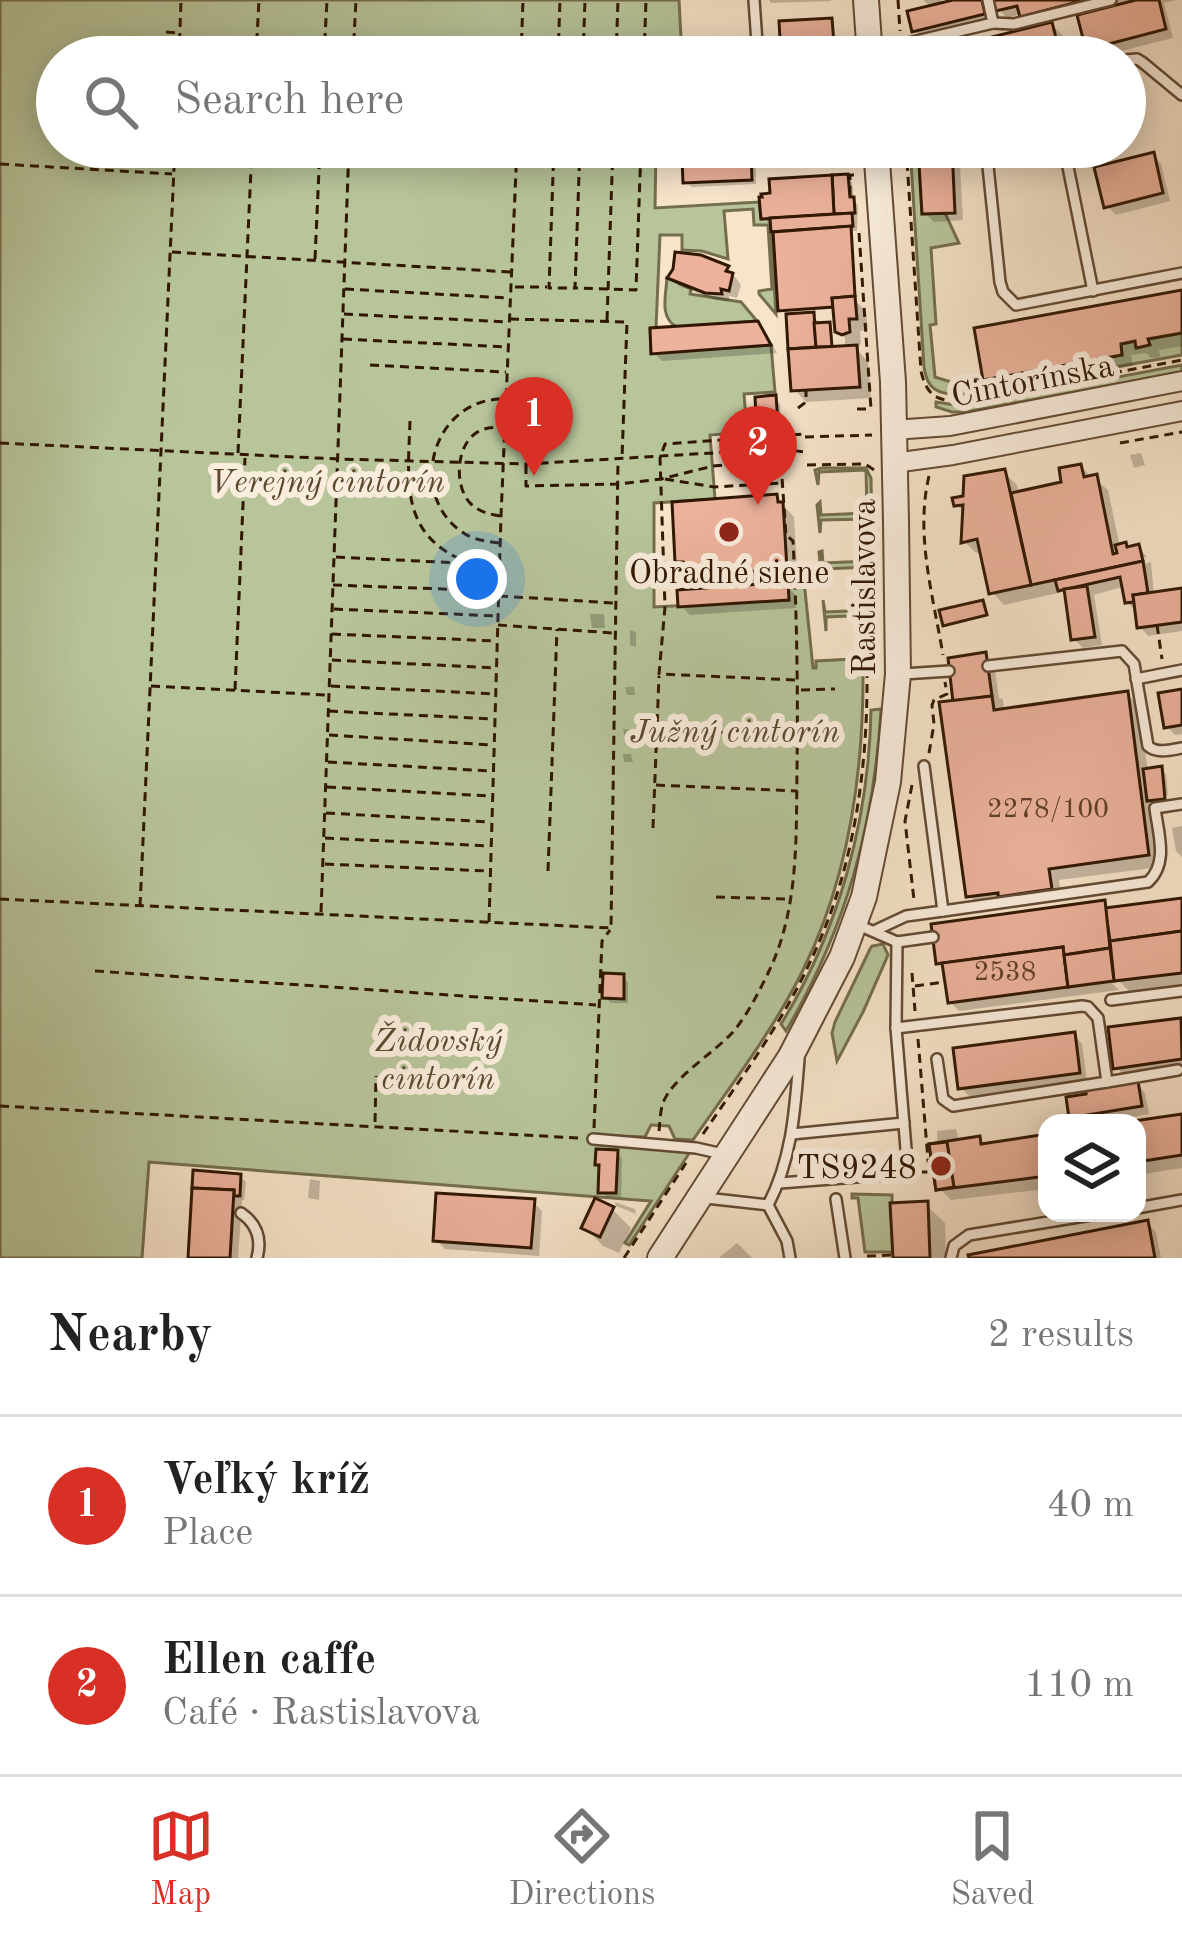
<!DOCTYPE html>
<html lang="en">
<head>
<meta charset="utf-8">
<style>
  body { margin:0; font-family:"Old Standard TT",serif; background:#f2f2f2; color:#222 }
  .controls { position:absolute; right:36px; bottom:36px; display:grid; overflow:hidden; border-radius:24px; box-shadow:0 6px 30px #0003 }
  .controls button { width:108px; height:108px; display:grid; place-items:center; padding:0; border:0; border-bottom:3px solid #e0e0e0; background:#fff; color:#222; font:60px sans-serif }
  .you { position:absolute; left:477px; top:579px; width:42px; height:42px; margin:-30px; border:9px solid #fff; border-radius:50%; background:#1a73e8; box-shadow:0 0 0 18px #1a73e833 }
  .badge { display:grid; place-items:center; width:78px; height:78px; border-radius:50%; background:#d93025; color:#fff; font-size:39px; font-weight:700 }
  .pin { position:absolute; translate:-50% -99px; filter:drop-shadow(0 3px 6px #0008) }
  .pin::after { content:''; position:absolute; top:63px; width:42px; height:36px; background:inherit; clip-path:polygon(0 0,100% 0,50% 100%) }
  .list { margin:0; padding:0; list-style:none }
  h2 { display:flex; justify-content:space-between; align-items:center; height:156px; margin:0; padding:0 48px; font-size:51px }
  h2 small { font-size:39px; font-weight:400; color:#767676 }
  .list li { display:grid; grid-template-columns:78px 1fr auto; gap:36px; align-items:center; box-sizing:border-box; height:180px; padding:0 48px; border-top:3px solid #e0e0e0 }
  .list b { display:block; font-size:45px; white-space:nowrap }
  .list p { margin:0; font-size:39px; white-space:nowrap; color:#767676 }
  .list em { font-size:39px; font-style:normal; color:#767676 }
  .icon { flex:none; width:66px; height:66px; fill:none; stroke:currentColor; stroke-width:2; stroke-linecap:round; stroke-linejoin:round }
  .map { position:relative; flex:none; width:1182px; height:1258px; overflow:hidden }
  .search { position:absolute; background:#fff; box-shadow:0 6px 30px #0003; left:36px; right:36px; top:36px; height:132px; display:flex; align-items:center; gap:30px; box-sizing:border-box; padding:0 42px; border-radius:66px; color:#767676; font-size:45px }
  .sheet { height:516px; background:#fff }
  nav { display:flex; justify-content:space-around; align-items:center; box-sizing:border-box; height:168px; border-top:3px solid #e0e0e0; background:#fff; font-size:33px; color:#767676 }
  nav a { display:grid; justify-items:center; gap:6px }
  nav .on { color:#d93025 }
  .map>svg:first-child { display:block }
  .green { fill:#b8c59b; stroke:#746e4e; stroke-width:3 }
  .shadow { fill:#0003 }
  .building { fill:#ecb29c; stroke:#311702; stroke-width:3 }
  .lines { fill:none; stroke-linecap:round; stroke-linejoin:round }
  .service-casing { stroke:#624a34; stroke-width:14 }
  .minor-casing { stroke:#624a34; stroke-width:22 }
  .tertiary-casing { stroke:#624a34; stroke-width:28 }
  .path { stroke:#311702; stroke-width:3; stroke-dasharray:9 6; stroke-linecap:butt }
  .service { stroke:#faeddd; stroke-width:9 }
  .minor { stroke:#faeddd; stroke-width:18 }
  .tertiary { stroke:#faeddd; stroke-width:24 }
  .poi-dot { fill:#8f2418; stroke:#faeddd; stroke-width:4.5 }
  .labels { text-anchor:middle; stroke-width:12; stroke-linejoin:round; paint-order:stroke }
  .number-label { font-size:27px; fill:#603e28 }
  .street-label { font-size:33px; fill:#311702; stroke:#faeddd }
  .park-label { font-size:33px; font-style:italic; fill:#5a4b30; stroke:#faeddd }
  .poi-label { font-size:33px; fill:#311702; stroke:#faeddd }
</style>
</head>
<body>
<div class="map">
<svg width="1182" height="1258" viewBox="0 0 1182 1258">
  <rect width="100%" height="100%" fill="#f7e4cb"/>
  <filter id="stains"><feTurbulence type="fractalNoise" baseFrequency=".00167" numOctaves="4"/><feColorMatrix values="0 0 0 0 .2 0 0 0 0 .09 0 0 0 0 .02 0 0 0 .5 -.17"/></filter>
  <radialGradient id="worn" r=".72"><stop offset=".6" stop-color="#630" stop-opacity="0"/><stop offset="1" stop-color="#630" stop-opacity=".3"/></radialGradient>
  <g class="green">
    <path d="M0 0H679L682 57H57V147H656L655 208 759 202 761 219 770 218 776 314 759 294V291L772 289 768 225H754L753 209 724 211 728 259 702 251 682 250V235H660L656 328 650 329 651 353 771 345 775 392 744 394 747 432 710 435 715 499 654 503V607L788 600V582L804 581 813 668H816V661L873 658 872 615 826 617V631L823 600 825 612 872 610 870 567 823 569 822 582 819 552 822 551 823 563 870 561 868 519 821 520 820 533 817 505 820 502 821 515 867 513 866 470 819 472 818 485 815 470 822 468H866L871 478 874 666 863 667C864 771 849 877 803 970 773 1031 731 1085 693 1140L675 1139 669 1126 651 1125 645 1137 619 1136V1143L690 1152 629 1245 625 1243 651 1201 149 1162 142 1258H0Z"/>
    <path d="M919 161 922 214 945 213 959 243 931 248 936 324 930 325 935 377 954 383 1122 355 1121 344 1135 341 1137 348 1149 345 1148 339 1182 333V355L960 395C938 394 927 390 924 367L911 162Z"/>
    <path d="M667 278 691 289 690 294 741 302 757 321 677 327C659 318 666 295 667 278Z"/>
    <polygon points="1182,365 1182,372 966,412 952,412 936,407 936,402 962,406"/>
    <path d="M881 709C874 827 846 928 786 1031L781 1024C839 931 869 819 871 710Z"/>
    <polygon points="883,944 888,955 863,1012 837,1061 832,1033 835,1022 870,949 872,946"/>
    <polygon points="852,1194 892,1195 893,1252 865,1252 858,1198 852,1198"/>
  </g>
  <g class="shadow">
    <polygon points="769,0 831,0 831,1 771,3"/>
    <polygon points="923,0 941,0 942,6 966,0 987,0 992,22 923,39 914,30 932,8"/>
    <polygon points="996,0 1176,0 1164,3 1173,38 1097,57 1088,48 1079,12 1047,20 1064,37 1068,57 923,57 1036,29 1021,14 1007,18 999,9"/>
    <polygon points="921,147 959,147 963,220 934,222 925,213"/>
    <polygon points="750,154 756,160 756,184 692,187 686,182 722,161"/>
    <polygon points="1153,155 1161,164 1170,201 1116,215 1107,206"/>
    <polygon points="847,177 852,182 854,201 858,205 857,231 851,231 856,301 866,312 868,330 860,331 861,344 856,349 868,361 871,398 806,402 794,389 789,317 812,315 818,321 818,326 831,327 833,350 849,349 845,345 845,338 838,331 836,307 781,309 776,232 764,218"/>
    <polygon points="700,258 727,269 736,278 741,285 737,298 729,296 729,301 716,300 679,286 671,277"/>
    <polygon points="1182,293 1182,346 1159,350 1160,357 1151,358 1146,353 1131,355 1133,366 998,390 986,378"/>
    <polygon points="757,324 767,334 777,353 662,361 653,352"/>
    <polygon points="774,399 780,404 781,429 777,429 777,436 766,437 758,430 758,434 753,434 750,421 755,421 760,425"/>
    <polygon points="1141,453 1145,465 1134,468 1130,455"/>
    <polygon points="1080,467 1108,490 1120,547 1129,550 1138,547 1147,557 1127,561 1127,567 1151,562 1154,595 1182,591 1182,631 1148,636 1140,627 1136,611 1127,602 1125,586 1094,595 1102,645 1083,648 1074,639 1068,596 1063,592 1004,605 992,592 983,552 976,553 964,541 965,513 956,504 1004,473 1017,485 1019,494 1065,484"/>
    <polygon points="776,497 794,517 798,580 782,581 795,594 796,608 690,615 681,606 757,587 747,577 700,581 678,561"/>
    <polygon points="590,614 604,614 605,628 592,628"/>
    <polygon points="630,630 636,632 636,647 630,645"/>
    <polygon points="985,656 994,664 999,698 1003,699 1004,711 1127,694 1139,706 1148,772 1161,769 1166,775 1168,795 1151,798 1151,804 1169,801 1169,803 1152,806 1160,867 1059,880 1062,901 1013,908 1010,904 981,908 969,895 952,702"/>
    <polygon points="625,687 634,687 635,695 627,695"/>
    <polygon points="1182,692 1182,734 1175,735 1167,726"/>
    <polygon points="623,729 632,730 634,738 625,738"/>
    <polygon points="623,754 631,754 633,762 624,762"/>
    <polygon points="1182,826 1182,857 1176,851 1172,828"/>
    <polygon points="1182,901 1182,985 1130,992 1116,978 1107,978 1119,990 959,1011 950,1002 946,970 939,962 1103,904 1110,910"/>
    <polygon points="623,977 628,982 628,1003 611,1003 605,997"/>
    <polygon points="1182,1021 1182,1068 1125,1076 1116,1067 1112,1029"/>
    <polygon points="1074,1035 1082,1044 1087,1081 970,1097 961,1088"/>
    <polygon points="1137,1084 1145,1093 1149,1114 1096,1123 1079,1123 1072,1117"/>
    <polygon points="1182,1117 1182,1168 1137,1175 1137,1123"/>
    <polygon points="956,1129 960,1143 979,1140 985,1146 1047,1137 1047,1189 951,1200 939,1188 937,1131"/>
    <polygon points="617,1153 622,1158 621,1197 607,1197 601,1191"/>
    <polygon points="196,1174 240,1177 246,1182 244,1200 242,1200 238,1258 191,1258"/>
    <polygon points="310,1179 320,1181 319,1200 308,1198"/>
    <polygon points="533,1202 542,1211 539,1256 445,1249 436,1240"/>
    <polygon points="615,1202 635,1209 636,1214 616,1206"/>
    <polygon points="926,1205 945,1223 946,1258 896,1258 894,1206"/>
    <polygon points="612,1209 631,1228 619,1253 603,1246 585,1227"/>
    <polygon points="1147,1223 1156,1232 1161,1258 972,1257"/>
    <polygon points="737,1243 752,1258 719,1258"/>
  </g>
  <g class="building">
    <polygon points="953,0 982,0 985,14 912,32 907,11"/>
    <polygon points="993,0 1085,0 1020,17 1017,6 996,11"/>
    <polygon points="1136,0 1159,0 1166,29 1086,50 1077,15"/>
    <polygon points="832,18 835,57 781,57 779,21"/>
    <polygon points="1052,22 1060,54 1049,57 911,57"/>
    <polygon points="918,147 952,147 955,213 922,214"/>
    <polygon points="751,151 752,180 683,183 682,159 719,158 718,152"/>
    <polygon points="1154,152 1163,193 1104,208 1094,167"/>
    <polygon points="848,174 850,197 854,197 855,213 834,214 832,175"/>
    <polygon points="832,175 834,214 761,219 759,197 762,197 761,194 770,193 769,179"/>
    <polygon points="852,213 853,226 771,232 770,218"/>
    <polygon points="851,226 855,296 832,298 833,307 778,311 773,232"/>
    <polygon points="675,252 701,255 729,266 726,271 733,273 729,291 721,289 722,294 705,293 667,278 673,269"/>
    <polygon points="1182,290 1182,333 1148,339 1150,345 1136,348 1135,341 1121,344 1122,355 983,380 974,328"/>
    <polygon points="855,296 857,319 849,319 850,332 842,335 835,332 832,298"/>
    <polygon points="814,312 816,347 788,349 786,314"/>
    <polygon points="758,321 771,345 651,354 650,328"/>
    <polygon points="830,322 832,347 816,347 814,323"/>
    <polygon points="857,345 860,387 791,391 788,349"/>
    <polygon points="776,395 778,424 773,425 773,432 757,433 755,397"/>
    <polygon points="1081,464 1084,477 1097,474 1113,554 1117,553 1115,545 1126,542 1127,547 1139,544 1143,561 1031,585 1011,493 1061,482 1059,468"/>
    <polygon points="1005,469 1031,585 989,594 977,539 961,543 963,505 954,506 952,498 963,496 964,476"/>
    <polygon points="777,494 778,502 783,502 787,569 738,572 738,566 684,570 683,562 675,562 672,502"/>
    <polygon points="1143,561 1148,593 1133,595 1134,602 1125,603 1120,577 1058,591 1055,580"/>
    <polygon points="788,582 789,600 678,607 677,590"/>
    <polygon points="1087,586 1095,637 1071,640 1064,589"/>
    <polygon points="1182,588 1182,622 1137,628 1133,595"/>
    <polygon points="983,600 987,615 943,626 939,610"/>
    <polygon points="986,652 992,696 953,702 948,658"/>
    <polygon points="1182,689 1182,725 1164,728 1158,693"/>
    <polygon points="1128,691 1149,855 1049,869 1052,889 998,897 998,893 966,897 939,702 992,696 994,710"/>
    <polygon points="1162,766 1165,799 1147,801 1143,769"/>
    <polygon points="1182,898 1182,931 1110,941 1105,908"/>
    <polygon points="1105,900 1110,948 1064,955 1063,947 936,964 931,924"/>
    <polygon points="1182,931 1182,973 1114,981 1110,941"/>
    <polygon points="1063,947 1068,987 948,1003 942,963"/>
    <polygon points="1110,948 1114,981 1068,987 1064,955"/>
    <polygon points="603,973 624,974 624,999 602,998"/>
    <polygon points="1181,1018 1182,1059 1113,1069 1108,1027"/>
    <polygon points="1075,1032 1080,1073 958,1089 953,1048"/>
    <polygon points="1138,1081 1142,1106 1069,1118 1066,1097 1086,1094 1086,1089"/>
    <polygon points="1182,1114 1182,1155 1137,1162 1137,1123 1120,1123"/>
    <polygon points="1047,1134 1047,1176 936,1190 929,1144 980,1136 981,1144"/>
    <polygon points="947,1142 954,1187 936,1190 929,1144"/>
    <polygon points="596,1149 618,1150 616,1193 598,1193 599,1165 595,1165"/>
    <polygon points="193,1170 241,1174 240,1196 234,1196 234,1190 192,1188"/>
    <polygon points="192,1188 234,1190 230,1258 188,1258"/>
    <polygon points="436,1193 535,1199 531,1248 433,1241"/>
    <polygon points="595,1198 614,1207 600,1237 581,1228"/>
    <polygon points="928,1201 930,1258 893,1258 890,1203"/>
    <polygon points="1148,1220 1155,1258 969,1258 968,1255"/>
  </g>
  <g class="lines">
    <defs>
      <g id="service">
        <polyline points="754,0 758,57"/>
        <polyline points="993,23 1014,24 1111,0"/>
        <polyline points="870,52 993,23 988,0"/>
        <polyline points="1125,60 1137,59 1142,62 1182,95"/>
        <polyline points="986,147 1000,282 1003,292 1016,305 1182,273"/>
        <polyline points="1064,147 1093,291"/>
        <path d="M988 666 1122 651 1134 664 1148 746C1157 754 1171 750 1182 748"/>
        <polyline points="903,674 949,671"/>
        <polyline points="1136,679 1182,670"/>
        <path d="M943 911 1148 882C1169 863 1158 833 1155 808L1182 804"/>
        <polyline points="856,924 897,942 933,937"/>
        <polyline points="874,931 906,916 943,911 924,766"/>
        <polyline points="1111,1000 1182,991"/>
        <polyline points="896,1028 1082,1006 1088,1007 1098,1018 1107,1082 953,1106 943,1099 937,1059"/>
        <polyline points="1107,1082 1178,1070"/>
        <polyline points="792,1134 904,1123"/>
        <polyline points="593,1139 696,1148 723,1154"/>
        <polyline points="780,1183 908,1173 896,1028 897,942"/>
        <polyline points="706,1198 768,1205 787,1241 790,1258"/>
        <polyline points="836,1199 845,1258"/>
        <path d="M768 1205C792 1159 795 1110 799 1059"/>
        <polyline points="1137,1208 1182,1200"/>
        <path d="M241 1213C257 1224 262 1239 257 1258"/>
        <polyline points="951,1258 954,1246 969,1235 1103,1213"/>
      </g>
      <g id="minor">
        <polyline points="893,430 950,426 1182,381"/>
        <polyline points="894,463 953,455 1182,411"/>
      </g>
      <g id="tertiary">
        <polyline points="866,0 870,57"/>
        <polyline points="660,1258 791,1056 842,957 864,897 888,782 898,674 896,521 893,382 876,147"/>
      </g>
    </defs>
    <use href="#service" class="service-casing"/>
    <use href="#minor" class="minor-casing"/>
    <use href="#tertiary" class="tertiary-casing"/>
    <g class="path">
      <polyline points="898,0 900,31"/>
      <polyline points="166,32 180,33"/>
      <polyline points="179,57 181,0"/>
      <polyline points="256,57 259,0"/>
      <polyline points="324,57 327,0"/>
      <polyline points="353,57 356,0"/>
      <polyline points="521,57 523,0"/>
      <polyline points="558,57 560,0"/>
      <polyline points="583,57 585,0"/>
      <polyline points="616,57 618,0"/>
      <polyline points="644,57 646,0"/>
      <polyline points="554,147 549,288 575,288"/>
      <polyline points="580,147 575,288 636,290 641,147"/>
      <path d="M906 147 921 371C929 409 954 401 985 397L1182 360"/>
      <polyline points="0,164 172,174"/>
      <polyline points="850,195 850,175 854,175"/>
      <polyline points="859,233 871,409"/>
      <polyline points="172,252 510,272"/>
      <polyline points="315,259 320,147"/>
      <polyline points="515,287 547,287"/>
      <polyline points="345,289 509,298"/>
      <polyline points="344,314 508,322"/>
      <polyline points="510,319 627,322 622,458"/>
      <polyline points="607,320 613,147"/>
      <polyline points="343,339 507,347"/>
      <polyline points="370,365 506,372"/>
      <polyline points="798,408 806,402 806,390"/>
      <polyline points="857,409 871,409"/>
      <path d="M410 421C408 482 399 536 469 563"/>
      <polyline points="805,437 872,435"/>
      <polyline points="0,443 338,459 526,464 780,449 806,452"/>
      <polyline points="1120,443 1182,432"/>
      <polyline points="238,453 252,147"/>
      <polyline points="526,465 526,486 618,484 661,479 713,466 781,461"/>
      <polyline points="807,465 865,464 874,470"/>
      <path d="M929 476C915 535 933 595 943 655"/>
      <polyline points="665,479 714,487 781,483"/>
      <path d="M500 516C489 514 480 512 472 505 454 489 455 447 476 433 485 427 494 427 505 428"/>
      <path d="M499 543C486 541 473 540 462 532 406 493 433 398 504 399"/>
      <polyline points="336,557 500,565"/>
      <polyline points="333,585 497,591"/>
      <polyline points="499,596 614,603"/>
      <polyline points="334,609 498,616"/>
      <polyline points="498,625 613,633"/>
      <polyline points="1157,625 1162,659"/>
      <polyline points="332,634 496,641"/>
      <polyline points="332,660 496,668"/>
      <polyline points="795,680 659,674 665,607 660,458 665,444 804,434"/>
      <polyline points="151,686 327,695"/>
      <polyline points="331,686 495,694"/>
      <polyline points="235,690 245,458"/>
      <polyline points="801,690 835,689"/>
      <polyline points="329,711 493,719"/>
      <polyline points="658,730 797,735"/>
      <polyline points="329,735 493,745"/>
      <polyline points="929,753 934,724 932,705 934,700 947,694 945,682"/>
      <polyline points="328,762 492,771"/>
      <polyline points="656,785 797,791"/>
      <polyline points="912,785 905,821 914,900"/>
      <polyline points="327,787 491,796"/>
      <polyline points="326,813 491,822"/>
      <polyline points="653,828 659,676"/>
      <polyline points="325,838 490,846"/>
      <polyline points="325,864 489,871"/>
      <polyline points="548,871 557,629"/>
      <polyline points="716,897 789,899"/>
      <polyline points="0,899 611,928 618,460"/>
      <polyline points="140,906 175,147"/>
      <polyline points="321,912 349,147"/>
      <polyline points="489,922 501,516 517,147"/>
      <polyline points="95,971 596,1005"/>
      <polyline points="912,973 915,1011"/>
      <polyline points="915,986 945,982"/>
      <polyline points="918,1039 929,1172 922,1172"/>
      <polyline points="0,1106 578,1138"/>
      <polyline points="375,1122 376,1076"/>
      <polyline points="594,1128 602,941 610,930"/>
      <path d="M659 1131C660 1122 660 1112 663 1103 672 1078 714 1053 733 1032 748 1014 760 990 770 969 799 907 796 836 797 770 798 693 797 617 793 541L786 535 779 435"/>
      <path d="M703 1134C741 1078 783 1022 811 960 854 870 868 769 867 670L876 669"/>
      <polyline points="867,1256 893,1255"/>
      <polyline points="624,1258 686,1163"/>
    </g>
    <use href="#service" class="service"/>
    <use href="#minor" class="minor"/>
    <use href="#tertiary" class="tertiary"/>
  </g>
  <g class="poi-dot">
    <circle cx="729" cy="532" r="12"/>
    <circle cx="941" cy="1166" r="12"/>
  </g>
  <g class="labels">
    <g class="number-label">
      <text x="1048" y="817">2278/100</text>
      <text x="1005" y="980">2538</text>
    </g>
    <g class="street-label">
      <text transform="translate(1032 379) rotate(-11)" y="12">Cintorínska</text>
      <text transform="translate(863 587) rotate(-90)" y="12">Rastislavova</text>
    </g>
    <g class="park-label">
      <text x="327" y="492">Verejný cintorín</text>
      <text x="735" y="742">Južný cintorín</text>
      <text x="438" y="1051">Židovský<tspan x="438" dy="38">cintorín</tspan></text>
    </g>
    <g class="poi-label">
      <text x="729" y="583">Obradné siene</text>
      <text x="917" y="1178" text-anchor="end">TS9248</text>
    </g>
  </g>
  <rect width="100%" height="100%" filter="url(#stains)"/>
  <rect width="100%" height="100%" fill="url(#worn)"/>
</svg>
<div class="controls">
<button><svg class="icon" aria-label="layers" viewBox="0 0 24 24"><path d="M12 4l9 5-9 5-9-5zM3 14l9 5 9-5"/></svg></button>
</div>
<div class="you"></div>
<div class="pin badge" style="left:534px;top:476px">1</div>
<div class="pin badge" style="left:758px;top:505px">2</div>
<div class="search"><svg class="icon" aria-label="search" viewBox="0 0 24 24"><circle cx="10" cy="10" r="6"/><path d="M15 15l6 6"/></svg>Search here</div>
</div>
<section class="sheet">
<h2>Nearby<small>2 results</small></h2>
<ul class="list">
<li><span class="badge">1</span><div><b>Veľký kríž</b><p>Place</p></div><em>40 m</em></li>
<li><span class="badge">2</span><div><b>Ellen caffe</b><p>Café · Rastislavova</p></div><em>110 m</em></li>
</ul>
</section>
<nav>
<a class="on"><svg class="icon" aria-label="map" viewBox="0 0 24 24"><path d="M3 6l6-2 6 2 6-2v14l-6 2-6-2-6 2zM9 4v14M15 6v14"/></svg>Map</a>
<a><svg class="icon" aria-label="directions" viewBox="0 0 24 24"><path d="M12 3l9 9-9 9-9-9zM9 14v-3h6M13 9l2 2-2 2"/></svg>Directions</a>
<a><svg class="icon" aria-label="saved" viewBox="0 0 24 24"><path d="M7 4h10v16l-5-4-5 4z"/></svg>Saved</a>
</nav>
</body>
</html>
